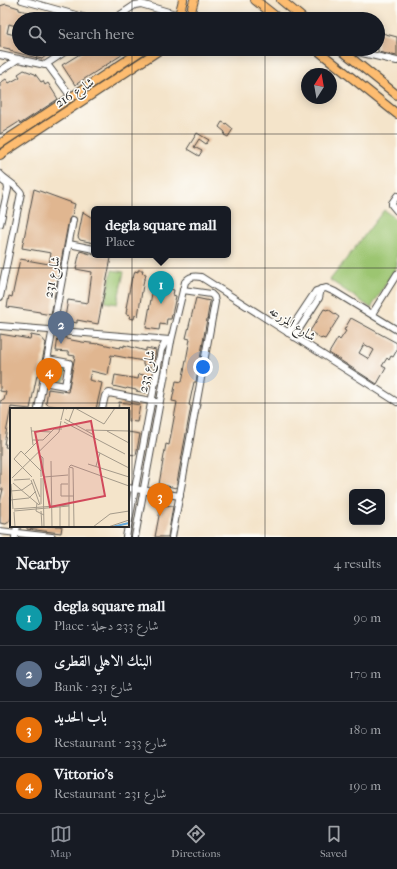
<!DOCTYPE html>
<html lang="en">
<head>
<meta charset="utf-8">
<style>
  body { margin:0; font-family:"IM FELL French Canon",Amiri,serif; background:#242831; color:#f1f3f6 }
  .controls { position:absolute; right:12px; bottom:12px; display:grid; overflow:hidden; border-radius:6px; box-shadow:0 2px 10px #0003 }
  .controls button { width:36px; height:36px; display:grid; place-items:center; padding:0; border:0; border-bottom:1px solid #363941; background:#171b24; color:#f1f3f6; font:20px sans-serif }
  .compass { position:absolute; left:301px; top:68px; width:36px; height:36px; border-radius:50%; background:#171b24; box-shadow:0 2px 10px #0003; rotate:11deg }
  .you { position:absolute; left:203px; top:367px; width:14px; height:14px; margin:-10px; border:3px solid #fff; border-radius:50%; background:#1a73e8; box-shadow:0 0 0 6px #1a73e833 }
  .badge { display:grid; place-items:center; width:26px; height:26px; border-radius:50%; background:#8c9099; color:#fff; font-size:13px; font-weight:700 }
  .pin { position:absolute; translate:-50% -33px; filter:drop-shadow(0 1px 2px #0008) }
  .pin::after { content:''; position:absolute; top:21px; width:14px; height:12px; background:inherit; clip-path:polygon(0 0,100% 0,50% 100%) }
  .popup { position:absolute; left:91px; top:206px; width:140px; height:52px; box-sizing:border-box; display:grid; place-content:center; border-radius:6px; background:#171b24; filter:drop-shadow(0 1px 3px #0005); font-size:13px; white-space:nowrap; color:#9ea1a6 }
  .popup b { font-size:15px; color:#f1f3f6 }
  .popup::after { content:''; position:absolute; left:50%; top:100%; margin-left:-8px; border:8px solid transparent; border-top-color:#171b24 }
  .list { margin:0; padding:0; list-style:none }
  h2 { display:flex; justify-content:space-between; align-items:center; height:52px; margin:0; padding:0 16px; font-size:17px }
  h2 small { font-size:13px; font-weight:400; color:#9ea1a6 }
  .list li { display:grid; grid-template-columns:26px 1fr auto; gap:12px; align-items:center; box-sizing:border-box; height:56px; padding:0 16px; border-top:1px solid #363941 }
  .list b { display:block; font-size:15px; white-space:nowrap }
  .list p { margin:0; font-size:13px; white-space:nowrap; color:#9ea1a6 }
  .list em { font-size:13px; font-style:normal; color:#9ea1a6 }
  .icon { flex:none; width:22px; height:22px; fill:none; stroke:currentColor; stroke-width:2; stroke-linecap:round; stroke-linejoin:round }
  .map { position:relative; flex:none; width:397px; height:537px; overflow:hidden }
  .search { position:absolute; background:#171b24; box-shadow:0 2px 10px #0003; left:12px; right:12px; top:12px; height:44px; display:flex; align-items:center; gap:10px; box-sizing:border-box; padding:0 14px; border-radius:22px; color:#9ea1a6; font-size:15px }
  .sheet { height:276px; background:#171b24 }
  nav { display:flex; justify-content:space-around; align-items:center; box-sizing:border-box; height:56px; border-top:1px solid #363941; background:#171b24; font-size:11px; color:#9ea1a6 }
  nav a { display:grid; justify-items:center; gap:2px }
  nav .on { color:#8c9099 }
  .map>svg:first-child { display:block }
  .green { fill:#9cc571; stroke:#64784e }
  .building { fill:#e0b690; fill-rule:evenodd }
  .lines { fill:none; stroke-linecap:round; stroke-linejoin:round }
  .minor-casing { stroke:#494743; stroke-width:8 }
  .major-casing { stroke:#494743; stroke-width:10 }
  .minor { stroke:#fff; stroke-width:6 }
  .major { stroke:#fdbc6f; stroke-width:8 }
  .grid { fill:none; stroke:#2b2b2b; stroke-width:1; stroke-opacity:0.55 }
  .labels { text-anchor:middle; stroke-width:3; stroke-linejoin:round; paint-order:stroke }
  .street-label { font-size:13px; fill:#2b2b2b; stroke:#fdfcf7 }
  .inset-river { fill:none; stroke:#67aadc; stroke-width:2 }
  .inset-road { fill:none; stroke:#a49a8a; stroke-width:1 }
  .view { fill:#d1495b; fill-opacity:0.15; stroke:#d1495b; stroke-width:2 }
  .inset-edge { fill:none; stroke:#2b2b2b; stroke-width:2 }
</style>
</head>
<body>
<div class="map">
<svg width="397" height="537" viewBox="0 0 397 537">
  <rect width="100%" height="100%" fill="#fdfcf7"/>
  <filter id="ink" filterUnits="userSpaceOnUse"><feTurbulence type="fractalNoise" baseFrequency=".025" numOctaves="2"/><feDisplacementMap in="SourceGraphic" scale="8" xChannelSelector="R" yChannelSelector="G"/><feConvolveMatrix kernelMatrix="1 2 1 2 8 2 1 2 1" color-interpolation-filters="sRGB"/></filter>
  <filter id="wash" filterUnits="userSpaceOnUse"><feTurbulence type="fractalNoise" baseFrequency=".012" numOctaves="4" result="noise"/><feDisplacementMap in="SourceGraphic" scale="16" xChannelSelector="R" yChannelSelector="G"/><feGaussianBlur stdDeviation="0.9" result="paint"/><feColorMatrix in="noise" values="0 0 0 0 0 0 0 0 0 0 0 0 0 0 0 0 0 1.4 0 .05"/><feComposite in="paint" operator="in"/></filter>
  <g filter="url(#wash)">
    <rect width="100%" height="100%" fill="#f4e4ca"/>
    <g class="green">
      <polygon points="384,210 397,220 397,266 371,308 330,280"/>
      <polygon points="112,270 124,272 117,304 105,302"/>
      <polygon points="54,363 67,366 64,381 50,379"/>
    </g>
    <g id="blocks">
      <g class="building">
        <polygon points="6,4 19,8 19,10 50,17 50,19 19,19 19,27 9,24 7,33 19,36 19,49 54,49 42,59 10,51 10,49 0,47 0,6"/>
        <polygon points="378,32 397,37 397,56 378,52"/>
        <polygon points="88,49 131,49 75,85 62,65"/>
        <polygon points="24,70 35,74 41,82 43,81 45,85 48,83 58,99 20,124 19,122 0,134 0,83 6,79 9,83 20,77 18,74"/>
        <polygon points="222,122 226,124 226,123 233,129 228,137 224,135 225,132 219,127"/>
        <polygon points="197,133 209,140 206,144 199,139 194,147 202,151 199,156 187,149"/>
        <polygon points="34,189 75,204 72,216 69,219 51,315 40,313 40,312 7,307 9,296 12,297 20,259 49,264 51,253 22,248"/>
        <polygon points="83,212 94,219 94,243 80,240 78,237"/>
        <polygon points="80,251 94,255 101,255 111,258 98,324 77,320 77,323 68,321 65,317 68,300 88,303 92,272 76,269"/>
        <polygon points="138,270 143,270 142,273 146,274 145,279 144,279 138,316 135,315 134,319 129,318 130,315 126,314 127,308 126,308 132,277 133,278 135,271 138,272"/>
        <polygon points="155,276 167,284 166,288 174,290 173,295 176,296 171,319 167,319 166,325 160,324 159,330 146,328"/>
        <polygon points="196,298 210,301 210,302 196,382 194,382 189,405 191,406 176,488 159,484 166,444 169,445 177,402 172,401 176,381 182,382 190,339 186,338"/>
        <polygon points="324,309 327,310 328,309 339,317 325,339 322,338 321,339 310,331"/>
        <path d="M351 318 397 343V350L393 357 391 356 389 360 387 358 382 366 386 368 377 384 329 353 338 338 340 340 346 331 344 330ZM364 344 374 350 369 359 359 353Z"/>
        <polygon points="0,334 30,339 31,335 41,337 46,343 39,375 37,375 30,409 11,407 4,444 6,444 5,447 11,448 11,517 10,521 6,524 0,523 0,503 3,489 0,489 0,401 4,400 6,392 0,391"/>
        <polygon points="58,337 66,337 66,339 82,342 98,344 98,343 120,348 121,346 124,347 124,345 146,351 146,348 156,350 153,367 143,365 143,361 111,355 108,375 91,371 89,380 102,383 96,409 67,409 48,405 46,403 48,389 68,392 75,356 69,355 69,352 56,351"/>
        <polygon points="139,374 149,376 149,379 150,379 147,393 136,391 136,390 127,388 126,389 113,386 115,375 138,379"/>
        <polygon points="119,402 140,405 137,422 128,421 128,409 118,409"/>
        <polygon points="128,432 140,434 136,455 128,454"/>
        <polygon points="161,505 173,506 168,537 155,537"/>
        <polygon points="27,526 62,526 61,533 27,529"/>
      </g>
    </g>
  </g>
  <g filter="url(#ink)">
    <use href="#blocks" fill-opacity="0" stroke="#494743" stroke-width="1"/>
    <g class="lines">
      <defs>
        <g id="minor">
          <polyline points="22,0 90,19"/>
          <polyline points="114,19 135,5 141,4 189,18"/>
          <polyline points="345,49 397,61"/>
          <polyline points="0,55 45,65 69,49"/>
          <polyline points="47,64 72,98"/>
          <polyline points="0,71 18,59"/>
          <path d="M0 174C5 180 19 187 21 193L0 297"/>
          <polyline points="397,196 392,203 392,205 397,211"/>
          <polyline points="0,224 8,189 7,184 3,181"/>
          <polyline points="69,244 94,249"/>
          <polyline points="372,314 397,274"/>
          <polyline points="0,326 170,340"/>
          <polyline points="288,333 316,291 326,288 335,292 397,330"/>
          <polyline points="294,337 319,298 321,289"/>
          <polyline points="43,382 65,386 69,363 47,359"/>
          <polyline points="38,409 73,220"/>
          <polyline points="102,409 105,396 109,393 156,402"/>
          <polyline points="128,488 180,496"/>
          <polyline points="0,531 52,537"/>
          <polyline points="15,537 17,526"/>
          <polyline points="126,537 161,350 165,343 171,341"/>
          <path d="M135 537 171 341 185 282C190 276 194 276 201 277L397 402"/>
          <polyline points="172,537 215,302 214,297 211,294 183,290"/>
        </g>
        <g id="major">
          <polyline points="255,0 279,19"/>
          <polyline points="281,0 304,19"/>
          <polyline points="178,19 183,0"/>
          <polyline points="189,19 194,0"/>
          <polyline points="316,49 397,114"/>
          <polyline points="340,49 397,95"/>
          <polyline points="0,144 144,49"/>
          <polyline points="0,155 161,49"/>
        </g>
      </defs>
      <use href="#minor" class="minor-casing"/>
      <use href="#major" class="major-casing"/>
      <use href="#minor" class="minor"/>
      <use href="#major" class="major"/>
    </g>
  </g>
  <path class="grid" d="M132 0V19M265 0V19M132 49V537M265 49V537M0 134H397M0 268H397M0 403H397"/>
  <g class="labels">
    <g class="street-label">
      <text transform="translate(74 92) rotate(-33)" y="5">شارع 216</text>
      <text transform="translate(51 277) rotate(-79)" y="5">شارع 231</text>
      <text transform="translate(293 323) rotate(33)" y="5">شارع المزرعه</text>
      <text transform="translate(146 371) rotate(-79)" y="5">شارع 233</text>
    </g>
  </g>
  <g transform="translate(10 408)">
    <rect width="119" height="119" fill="#f4e4ca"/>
    <path class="inset-river" d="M102 119 119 115"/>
    <path class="inset-road" d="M65 0 94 16 105 0M55 11 84 27M51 12 54 0 57 1M59 13 64 0M54 14 115 46M21 19 23 37M76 22 119 23M22 23 41 24M97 23 119 35M23 32H33L44 21H52M86 43 119 60M15 46 29 32M29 46 33 50V68M31 49V69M4 51 11 43 31 63M4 51 22 69M41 53 42 119M78 56 119 69M86 58 90 45M59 59 61 57 119 78M59 59 63 60 64 119M59 60V119M34 69 58 67M2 70 49 24 51 13M33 70 34 119M23 71 30 89M4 72 20 71M21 72 30 97M3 75 29 97M1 76 3 101M58 76H51V88H64M1 83 12 82 22 75M0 92 19 90 26 83M27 95 26 103 34 107M31 96V70M4 101 59 97M4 103 59 98M31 103 32 119M4 104 5 119M50 119V98M83 119 100 106 119 103M98 119 119 112"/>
    <path class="view" d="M81 13 95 88 40 99 25 24Z"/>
    <rect width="119" height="119" class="inset-edge"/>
  </g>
</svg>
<div class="controls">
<button><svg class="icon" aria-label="layers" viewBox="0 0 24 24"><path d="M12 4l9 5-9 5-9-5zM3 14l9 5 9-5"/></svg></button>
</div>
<svg class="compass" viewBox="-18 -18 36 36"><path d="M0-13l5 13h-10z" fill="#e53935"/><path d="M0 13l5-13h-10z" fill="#9ea1a6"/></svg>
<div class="you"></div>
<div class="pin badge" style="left:161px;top:304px;background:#0f9aa8">1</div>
<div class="popup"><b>degla square mall</b>Place</div>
<div class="pin badge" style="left:61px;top:344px;background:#5c6f8a">2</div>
<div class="pin badge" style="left:160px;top:516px;background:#e8710a">3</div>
<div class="pin badge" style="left:49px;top:391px;background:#e8710a">4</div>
<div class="search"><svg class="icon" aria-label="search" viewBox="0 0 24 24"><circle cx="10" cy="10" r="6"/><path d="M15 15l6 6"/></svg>Search here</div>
</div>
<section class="sheet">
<h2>Nearby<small>4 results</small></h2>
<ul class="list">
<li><span class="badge" style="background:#0f9aa8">1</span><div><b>degla square mall</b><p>Place · شارع 233 دجلة</p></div><em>90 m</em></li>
<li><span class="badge" style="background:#5c6f8a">2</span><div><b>البنك الاهلي القطرى</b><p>Bank · شارع 231</p></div><em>170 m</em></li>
<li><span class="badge" style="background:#e8710a">3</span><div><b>باب الحديد</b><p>Restaurant · شارع 233</p></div><em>180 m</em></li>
<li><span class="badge" style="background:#e8710a">4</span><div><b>Vittorio's</b><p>Restaurant · شارع 231</p></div><em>190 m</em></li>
</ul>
</section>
<nav>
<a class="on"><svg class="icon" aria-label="map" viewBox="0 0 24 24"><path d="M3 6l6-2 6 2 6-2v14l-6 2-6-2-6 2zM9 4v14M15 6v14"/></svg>Map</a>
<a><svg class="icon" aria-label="directions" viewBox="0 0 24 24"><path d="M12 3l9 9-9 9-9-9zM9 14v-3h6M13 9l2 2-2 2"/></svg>Directions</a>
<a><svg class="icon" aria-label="saved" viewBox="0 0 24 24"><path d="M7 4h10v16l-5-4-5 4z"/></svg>Saved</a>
</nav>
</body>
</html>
